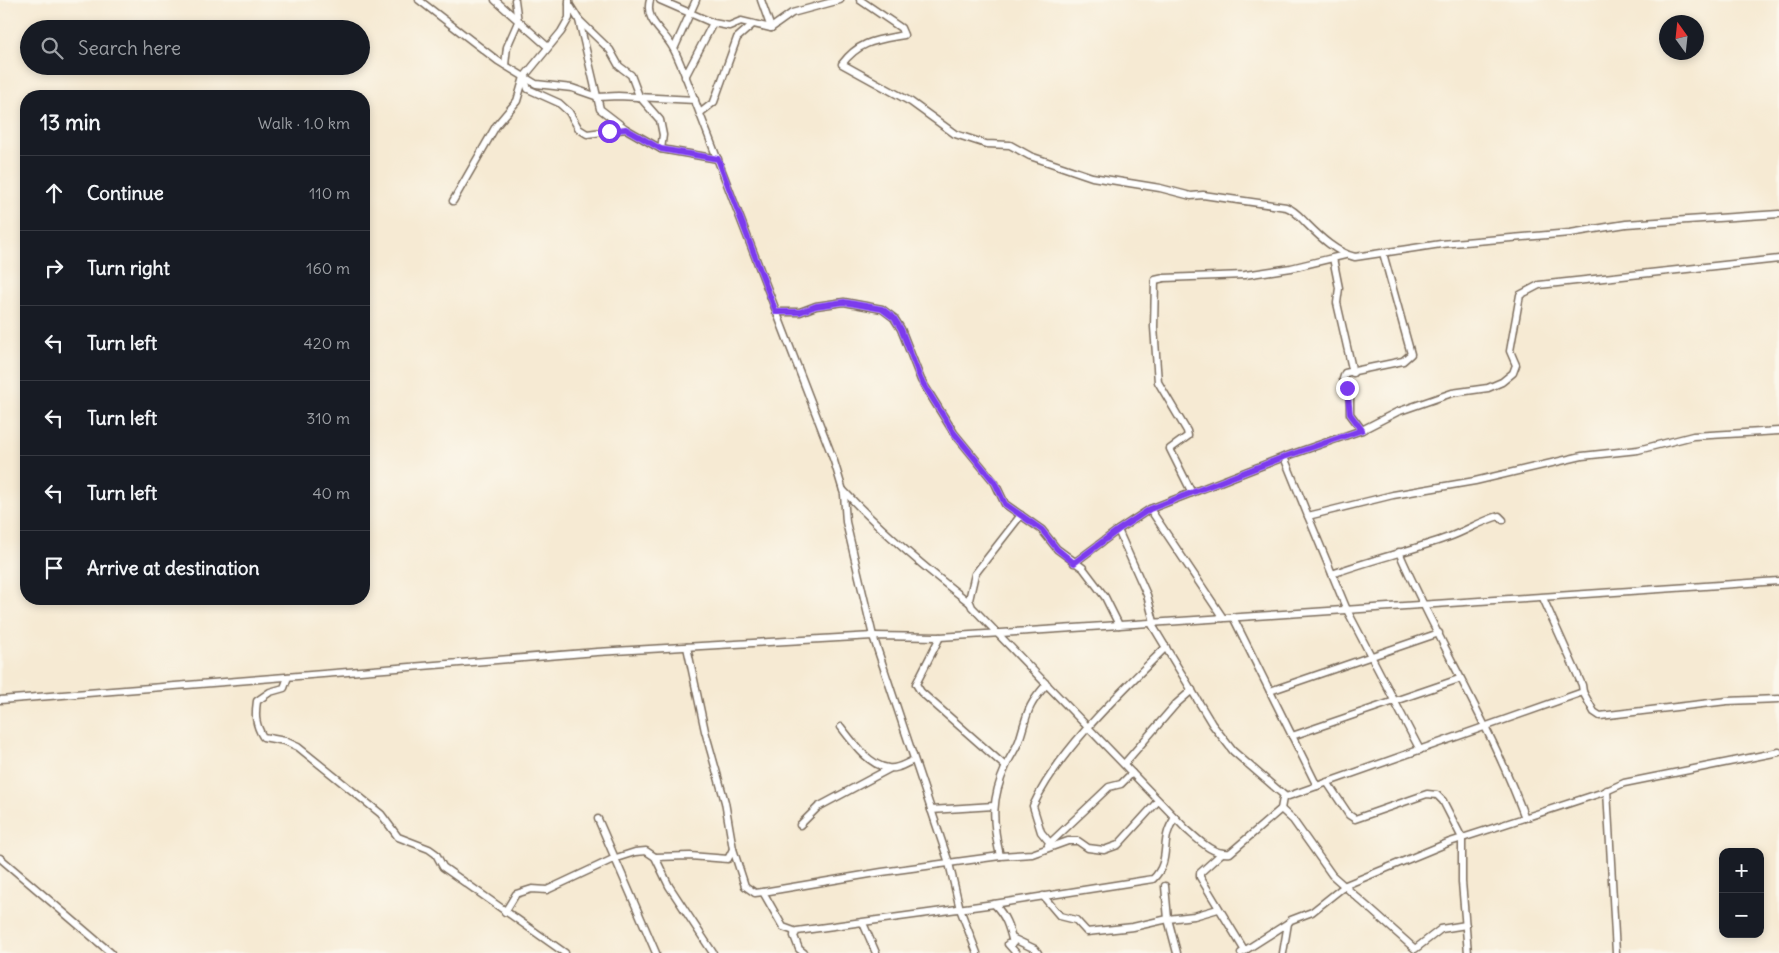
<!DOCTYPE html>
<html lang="en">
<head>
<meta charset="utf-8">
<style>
  body { margin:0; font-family:Delius,sans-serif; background:#242831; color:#f1f3f6 }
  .controls { position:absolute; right:15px; bottom:15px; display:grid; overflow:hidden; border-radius:10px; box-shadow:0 2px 8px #0003 }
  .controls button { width:45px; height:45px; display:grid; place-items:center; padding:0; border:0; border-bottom:1px solid #363941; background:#171b24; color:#f1f3f6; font:25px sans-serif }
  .compass { position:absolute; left:1659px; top:15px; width:45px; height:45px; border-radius:50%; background:#171b24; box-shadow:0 2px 8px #0003; rotate:345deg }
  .stop { position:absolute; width:15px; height:15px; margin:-11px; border:4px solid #7c3aed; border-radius:50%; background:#fff }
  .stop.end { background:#7c3aed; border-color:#fff; box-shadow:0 1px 5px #0008 }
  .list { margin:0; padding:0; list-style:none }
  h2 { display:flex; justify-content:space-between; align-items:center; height:65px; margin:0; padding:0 20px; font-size:21px }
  h2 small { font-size:16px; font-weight:400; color:#9ea1a6 }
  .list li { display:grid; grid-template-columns:32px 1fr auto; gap:15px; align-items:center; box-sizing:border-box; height:75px; padding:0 20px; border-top:1px solid #363941 }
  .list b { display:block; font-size:19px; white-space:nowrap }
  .list em { font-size:16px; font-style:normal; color:#9ea1a6 }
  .icon { flex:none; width:28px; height:28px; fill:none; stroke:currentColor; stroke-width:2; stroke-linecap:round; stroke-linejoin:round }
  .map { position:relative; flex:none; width:1779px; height:953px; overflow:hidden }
  .search { position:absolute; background:#171b24; box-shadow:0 2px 8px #0003; left:20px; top:20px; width:350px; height:55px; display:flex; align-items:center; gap:12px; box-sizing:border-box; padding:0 18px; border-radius:28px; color:#9ea1a6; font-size:19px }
  .panel { position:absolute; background:#171b24; box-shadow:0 2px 8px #0003; left:20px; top:90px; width:350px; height:515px; border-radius:20px }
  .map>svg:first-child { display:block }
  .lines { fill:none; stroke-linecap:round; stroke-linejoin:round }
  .street-casing { stroke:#7c6d5d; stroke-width:9 }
  .street { stroke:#fff; stroke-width:6 }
  .route { stroke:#7c3aed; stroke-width:6 }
</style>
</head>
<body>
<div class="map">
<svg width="1779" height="953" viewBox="0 0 1779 953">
  <rect width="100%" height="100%" fill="#fbf7ec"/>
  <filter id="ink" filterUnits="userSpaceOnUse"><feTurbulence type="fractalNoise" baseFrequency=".02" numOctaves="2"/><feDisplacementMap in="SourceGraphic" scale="10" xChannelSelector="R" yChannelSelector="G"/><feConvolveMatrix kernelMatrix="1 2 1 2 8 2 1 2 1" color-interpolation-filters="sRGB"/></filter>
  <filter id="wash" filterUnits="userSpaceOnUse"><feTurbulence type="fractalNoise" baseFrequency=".0096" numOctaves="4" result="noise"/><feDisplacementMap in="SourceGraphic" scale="20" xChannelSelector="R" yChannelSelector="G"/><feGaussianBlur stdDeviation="1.12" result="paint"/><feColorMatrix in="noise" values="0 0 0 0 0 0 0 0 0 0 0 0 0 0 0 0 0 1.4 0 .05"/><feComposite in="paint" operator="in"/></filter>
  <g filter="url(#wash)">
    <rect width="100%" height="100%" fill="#f6ead3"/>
  </g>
  <g filter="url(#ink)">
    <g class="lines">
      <defs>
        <g id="street">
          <polyline points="419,0 498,61 536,84 572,88 598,97 618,96 695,100"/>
          <polyline points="495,0 548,47"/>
          <polyline points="569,0 569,18 561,32 524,77 528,89 559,103 569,112 579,129 587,134 626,129 661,149 718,159"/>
          <path d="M650 0C644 21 664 31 673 48 677 55 680 63 683 70L834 461 844 494 846 522 873 636 949 863 960 909 977 953"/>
          <polyline points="660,0 713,23 729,26 741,21 771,28 792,13 840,0"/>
          <polyline points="761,0 771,28"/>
          <path d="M860 0 901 28 904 35C877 40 859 41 842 64L911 102 955 134 986 144 1010 145 1030 156 1092 177 1160 188 1191 196 1203 195 1286 207C1295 210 1301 218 1307 224 1320 237 1337 253 1355 257L1441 244 1570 233 1626 224 1779 214"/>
          <polyline points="569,4 579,20 600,109 626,129"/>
          <polyline points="579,20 610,50 619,66 631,75 639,96 660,120 663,135 661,149"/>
          <polyline points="674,49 696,0"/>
          <polyline points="505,65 507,47 518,22 515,0"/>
          <polyline points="685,77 713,23"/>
          <polyline points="700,113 714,102 737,38 753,24"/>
          <polyline points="453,201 496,126 517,101 524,77"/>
          <polyline points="1333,258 1339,288 1337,303 1353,373"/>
          <polyline points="776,312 800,312 816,306 844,302 882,309 894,318 901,329 921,380 954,433 995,483 1005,504 1042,530 1057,549 1083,568 1105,597 1119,625"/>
          <polyline points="1362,430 1350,414 1350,399 1343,379 1345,373 1403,361 1411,354 1383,253"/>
          <polyline points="1284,457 1308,516"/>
          <path d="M843 490C882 532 925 568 970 603"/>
          <polyline points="1192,493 1170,449 1188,436 1187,431 1158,382 1154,327 1155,280 1164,278 1245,275 1291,268 1345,255"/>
          <polyline points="1150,509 1223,618"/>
          <path d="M1021 515 975 574 969 600 972 607 1186 829C1199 840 1212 855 1230 853L1281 809 1283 798 1583 692 1582 685 1543 598"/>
          <polyline points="1118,530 1147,595 1154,622"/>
          <path d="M1399 552C1438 642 1491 726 1525 818"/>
          <polyline points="1074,563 1118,530 1150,509 1284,457 1362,430 1397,412 1452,393 1488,388 1502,382 1513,373 1516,365 1510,351 1520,295 1539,285 1779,259"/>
          <path d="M1332 574C1370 560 1410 551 1449 537 1466 531 1481 521 1499 516L1503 520"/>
          <polyline points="1233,617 1317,786"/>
          <polyline points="1151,623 1212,724 1233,751 1286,797"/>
          <polyline points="940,637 916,684 921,692 1005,766"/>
          <polyline points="687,647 705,731 725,802 733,849"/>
          <path d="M288 677 284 688 270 692 257 701C255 715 255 724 263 737L285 741 298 747 381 814 398 837 429 849 436 854 443 867 565 953"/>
          <polyline points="1270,691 1439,633"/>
          <polyline points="1583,692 1594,712 1600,716 1727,701 1779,699"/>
          <polyline points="0,700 597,652 873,636 940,637 1779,581"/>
          <path d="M841 727C852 741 868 765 888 768 897 770 906 763 914 760"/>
          <polyline points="1292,736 1459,679"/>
          <polyline points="1420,750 1347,610 1308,516 1393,495 1475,481 1582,456 1638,450 1693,436 1779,431"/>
          <polyline points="1124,764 1176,704 1192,690"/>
          <polyline points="1327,782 1349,815 1355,819 1427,794 1437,795 1443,801 1462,838 1462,882 1468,953"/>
          <polyline points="1607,790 1616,953"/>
          <polyline points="1281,809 1293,820 1332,875 1415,949 1441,929 1466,925"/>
          <polyline points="931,810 994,806"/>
          <polyline points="598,819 656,953"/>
          <polyline points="800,825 818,807 889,769"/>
          <path d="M1050 843 1041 832 1033 806C1058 751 1122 691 1166 647"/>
          <polyline points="1048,845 1109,787 1121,784 1132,773"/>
          <polyline points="1222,853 1200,873 1200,877 1245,951"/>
          <path d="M1000 856C992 821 991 799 1006 766 1010 756 1017 748 1020 738 1028 712 1027 706 1047 684"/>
          <polyline points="655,857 690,856 728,859 733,849 745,886 755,893 763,892"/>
          <polyline points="0,858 111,953"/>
          <polyline points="1165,886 1168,919 1177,953"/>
          <polyline points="1043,896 1060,916 1076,920 1087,932 1133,927 1168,919 1194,916 1218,909"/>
          <path d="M994 904C1006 916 1009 927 1013 943L1008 944 1016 953"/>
          <polyline points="505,912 516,894 532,889 547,890 613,859 635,852 646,851 655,857 669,886 713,953"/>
          <polyline points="863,923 876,953"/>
          <polyline points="794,933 794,931 783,927 763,892 882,872 1000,856 1032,854 1068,841 1078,841 1088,848 1104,850 1118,845 1158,801"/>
          <polyline points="1012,938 1035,949 1038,953"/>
          <path d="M804 953 799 949 794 936 797 931 994 904 1153 879C1173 859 1158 841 1175 818"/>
          <polyline points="1241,953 1288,923"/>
          <polyline points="1283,953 1288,923 1291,920 1312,912 1346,885 1450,842 1604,792 1624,783 1779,752"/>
        </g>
      </defs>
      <use href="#street" class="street-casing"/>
      <use href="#street" class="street"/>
    </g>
  </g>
  <g class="lines" filter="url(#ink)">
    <polyline class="route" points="609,131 626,129 661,149 718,159 776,312 800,312 816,306 844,302 882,309 894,318 901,329 921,380 954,433 995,483 1005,504 1042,530 1057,549 1074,563 1118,530 1150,509 1284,457 1362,430 1350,414 1347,388"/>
  </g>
</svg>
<div class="controls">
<button>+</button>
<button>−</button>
</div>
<svg class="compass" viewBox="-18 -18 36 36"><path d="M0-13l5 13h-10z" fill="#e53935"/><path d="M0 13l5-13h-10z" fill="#9ea1a6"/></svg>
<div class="stop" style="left:609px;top:131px"></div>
<div class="stop end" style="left:1347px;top:388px"></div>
<div class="search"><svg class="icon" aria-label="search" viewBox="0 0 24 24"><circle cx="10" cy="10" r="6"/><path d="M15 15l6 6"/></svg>Search here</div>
<section class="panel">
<h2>13 min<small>Walk · 1.0 km</small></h2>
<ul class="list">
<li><svg class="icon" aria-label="ahead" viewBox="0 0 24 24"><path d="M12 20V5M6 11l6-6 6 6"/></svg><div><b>Continue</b></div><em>110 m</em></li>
<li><svg class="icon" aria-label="right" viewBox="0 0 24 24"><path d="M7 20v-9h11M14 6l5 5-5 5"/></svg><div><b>Turn right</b></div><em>160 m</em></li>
<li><svg class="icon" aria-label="left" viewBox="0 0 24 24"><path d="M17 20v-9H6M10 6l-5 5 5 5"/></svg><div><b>Turn left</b></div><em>420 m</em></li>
<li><svg class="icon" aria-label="left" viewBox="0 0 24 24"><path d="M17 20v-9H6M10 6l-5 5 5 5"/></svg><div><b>Turn left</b></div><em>310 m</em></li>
<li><svg class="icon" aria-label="left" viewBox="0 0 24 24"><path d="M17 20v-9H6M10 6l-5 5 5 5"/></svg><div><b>Turn left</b></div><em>40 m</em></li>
<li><svg class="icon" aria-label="arrive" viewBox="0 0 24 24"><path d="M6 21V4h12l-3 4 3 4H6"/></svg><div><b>Arrive at destination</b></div></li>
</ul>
</section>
</div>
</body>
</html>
